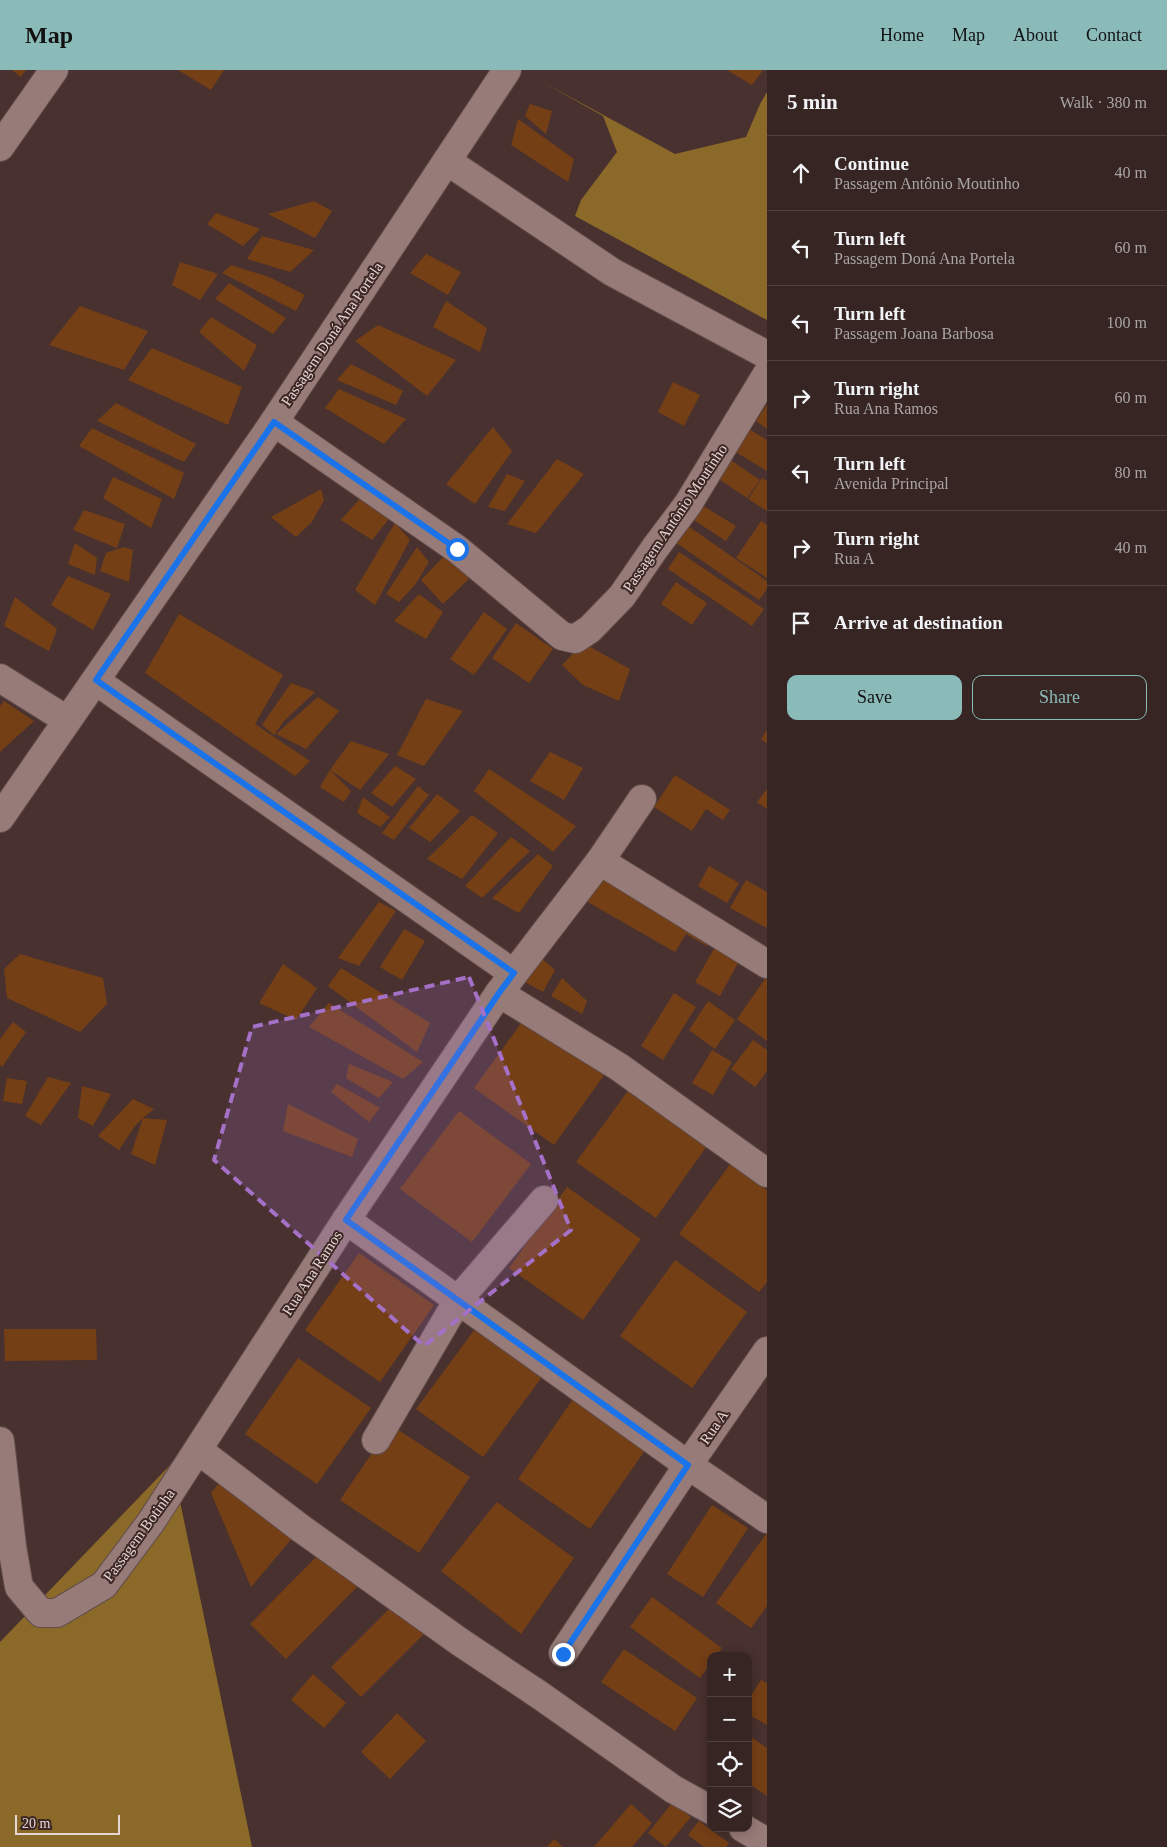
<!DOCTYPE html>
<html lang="en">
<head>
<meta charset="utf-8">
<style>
  body { margin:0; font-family:Georgia,serif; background:#3d2d2a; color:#f1f3f6 }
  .controls { position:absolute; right:15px; bottom:15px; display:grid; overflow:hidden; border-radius:10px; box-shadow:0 2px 12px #0003 }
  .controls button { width:45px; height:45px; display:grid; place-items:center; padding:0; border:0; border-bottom:1px solid #504240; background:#362522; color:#f1f3f6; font:25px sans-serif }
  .scale { position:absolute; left:15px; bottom:12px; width:105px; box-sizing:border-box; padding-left:5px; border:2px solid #e5d5d3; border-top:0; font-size:14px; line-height:18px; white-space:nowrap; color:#e5d5d3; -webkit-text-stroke:4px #3d2724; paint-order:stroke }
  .stop { position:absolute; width:15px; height:15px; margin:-11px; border:4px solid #1a73e8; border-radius:50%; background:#fff }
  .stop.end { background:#1a73e8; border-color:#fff; box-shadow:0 1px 5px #0008 }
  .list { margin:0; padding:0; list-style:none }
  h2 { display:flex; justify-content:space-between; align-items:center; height:65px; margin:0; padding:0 20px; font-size:21px }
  h2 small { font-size:16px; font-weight:400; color:#aaa5a5 }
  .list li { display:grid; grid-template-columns:32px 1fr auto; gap:15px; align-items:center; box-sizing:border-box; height:75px; padding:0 20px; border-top:1px solid #504240 }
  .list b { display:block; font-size:19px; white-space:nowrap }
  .list p { margin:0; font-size:16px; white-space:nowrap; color:#aaa5a5 }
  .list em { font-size:16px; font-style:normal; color:#aaa5a5 }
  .actions { display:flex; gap:10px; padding:15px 20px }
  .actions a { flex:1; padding:11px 0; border:1px solid #8bbbb9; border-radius:10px; text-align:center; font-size:18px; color:#8bbbb9 }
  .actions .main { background:#8bbbb9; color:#111 }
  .icon { flex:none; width:28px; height:28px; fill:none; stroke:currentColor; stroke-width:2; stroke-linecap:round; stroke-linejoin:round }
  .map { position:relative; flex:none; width:767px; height:1777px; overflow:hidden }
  header { display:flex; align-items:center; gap:30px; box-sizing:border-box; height:70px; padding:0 25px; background:#8bbbb9; color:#111 }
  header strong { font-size:24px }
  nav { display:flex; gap:28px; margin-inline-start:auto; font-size:18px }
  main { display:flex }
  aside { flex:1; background:#362522 }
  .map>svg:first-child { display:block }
  .forest { fill:#8b6928 }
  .building { fill:#753f16 }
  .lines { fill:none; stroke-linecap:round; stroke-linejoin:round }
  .minor-casing { stroke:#614d4b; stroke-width:30 }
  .minor { stroke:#977b78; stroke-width:28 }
  .route { stroke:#1a73e8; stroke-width:6 }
  .marked { fill:#a570c7; fill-opacity:0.2; stroke:#a570c7; stroke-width:4; stroke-dasharray:10 6; stroke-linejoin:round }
  .labels { text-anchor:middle; stroke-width:4; stroke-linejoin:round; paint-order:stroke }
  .street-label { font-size:15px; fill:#e5d5d3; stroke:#3d2724 }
</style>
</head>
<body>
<header>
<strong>Map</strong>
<nav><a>Home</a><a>Map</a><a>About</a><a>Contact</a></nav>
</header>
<main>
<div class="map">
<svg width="767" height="1777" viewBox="0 0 767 1777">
  <rect width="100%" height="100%" fill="#48312e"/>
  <g class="forest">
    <polygon points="539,10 675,84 746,67 760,34 767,22 767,250 575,146 581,130 617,82 603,46"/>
    <polygon points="172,1393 252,1777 0,1777 0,1572"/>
  </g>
  <g class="building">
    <polygon points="12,0 26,0 21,7"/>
    <polygon points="178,0 224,0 211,20"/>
    <polygon points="727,0 763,0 752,15"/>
    <polygon points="530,34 552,41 546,64 525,46"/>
    <polygon points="518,49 574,89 568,112 511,75"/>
    <polygon points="314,131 332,141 315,168 268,144"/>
    <polygon points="216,143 260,159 243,176 207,154"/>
    <polygon points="262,166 314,180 290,202 247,189"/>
    <polygon points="426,184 461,202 448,225 410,203"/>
    <polygon points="180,192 218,204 200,230 172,215"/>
    <polygon points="231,195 269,207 305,225 296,241 222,203"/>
    <polygon points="229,213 286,248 273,264 215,229"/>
    <polygon points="446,231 487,258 480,282 433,257"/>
    <polygon points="80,236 148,261 124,300 49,275"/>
    <polygon points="211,247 257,275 244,301 199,262"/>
    <polygon points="378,255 456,290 427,326 355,271"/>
    <polygon points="152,278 242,317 228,355 128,310"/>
    <polygon points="351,294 403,321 396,335 337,310"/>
    <polygon points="673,312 700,325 684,356 658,342"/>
    <polygon points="339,319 406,349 384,374 325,338"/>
    <polygon points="116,333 196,374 184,392 97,351"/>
    <polygon points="767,334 767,359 756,351"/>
    <polygon points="739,353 767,370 767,401 724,375"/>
    <polygon points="493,357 512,381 475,434 446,414"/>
    <polygon points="92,358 184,403 174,429 79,376"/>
    <polygon points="723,385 760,410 747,428 710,403"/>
    <polygon points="557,389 584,404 536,463 507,454"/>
    <polygon points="507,404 525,411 505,441 488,437"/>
    <polygon points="113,407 162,429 151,458 103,428"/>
    <polygon points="762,408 767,411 767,441 748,429"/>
    <polygon points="321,419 324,430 312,452 296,467 271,447"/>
    <polygon points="363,425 392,445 372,470 341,450"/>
    <polygon points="702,435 736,456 726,471 692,449"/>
    <polygon points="84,440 125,454 117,478 73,460"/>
    <polygon points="681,451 767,511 767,519 759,530 669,468"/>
    <polygon points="761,451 767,455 767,508 736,488"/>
    <polygon points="395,453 410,470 375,535 355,520"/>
    <polygon points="75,473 97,488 95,505 68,494"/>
    <polygon points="124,477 133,480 129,512 100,501 106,483"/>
    <polygon points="417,477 429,492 415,515 399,532 386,524"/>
    <polygon points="452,478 476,502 443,534 421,510"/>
    <polygon points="679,482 764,539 752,556 668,499"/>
    <polygon points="68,506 111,524 93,560 51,535"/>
    <polygon points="676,512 707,533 692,555 661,534"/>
    <polygon points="419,524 443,542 426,569 394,551"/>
    <polygon points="15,527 57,559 49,581 4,556"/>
    <polygon points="484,542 507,559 474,605 450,589"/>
    <polygon points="179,544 283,605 255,654 310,691 295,706 145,603"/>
    <polygon points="516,553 553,579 529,613 492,588"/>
    <polygon points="583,573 630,599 619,631 583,615 562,595"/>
    <polygon points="291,613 315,622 284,651 274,665 262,655"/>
    <polygon points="318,627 339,641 306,679 276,664"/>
    <polygon points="426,629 463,641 424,696 397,685"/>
    <polygon points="4,631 34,651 0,682 0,636"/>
    <polygon points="767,660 767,673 761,669"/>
    <polygon points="351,671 389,684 360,720 330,700 351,721 344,732 320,717 330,700"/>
    <polygon points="550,682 583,698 564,730 530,711"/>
    <polygon points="395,696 416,709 392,737 371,723"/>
    <polygon points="489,699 576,756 553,782 474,721"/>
    <polygon points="675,705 730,740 723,750 706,739 692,761 654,737"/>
    <polygon points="418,716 429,725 394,770 382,763"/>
    <polygon points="767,719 767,739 757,732"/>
    <polygon points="437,724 460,741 430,772 409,758"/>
    <polygon points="363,727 390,747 380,757 357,743"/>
    <polygon points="472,745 498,763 462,809 427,789"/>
    <polygon points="511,767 530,781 482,828 465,816"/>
    <polygon points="538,784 553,796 519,843 492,828"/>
    <polygon points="709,796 739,813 727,833 698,816"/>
    <polygon points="596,797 714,864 707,876 686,864 675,882 579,827"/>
    <polygon points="746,810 767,822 767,858 730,838"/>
    <polygon points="379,832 396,841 359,896 338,888"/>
    <polygon points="404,859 425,871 402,910 380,897"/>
    <polygon points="720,868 744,882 720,926 695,912"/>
    <polygon points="20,884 103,908 107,934 80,962 7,928 4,899"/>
    <polygon points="542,889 555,900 543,922 523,911"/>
    <polygon points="283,894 317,918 296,950 259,933"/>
    <polygon points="341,898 430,953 417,982 328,916"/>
    <polygon points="767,906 767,971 737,949"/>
    <polygon points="562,908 587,931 582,944 551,926"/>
    <polygon points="674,923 696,937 663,990 641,976"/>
    <polygon points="708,931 735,950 715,979 689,960"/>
    <polygon points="329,933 423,992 403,1009 309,957"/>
    <polygon points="527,945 607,1001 554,1075 474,1018"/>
    <polygon points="13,952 26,962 2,997 0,995 0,969"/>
    <polygon points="753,970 767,980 767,1001 755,1017 731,999"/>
    <polygon points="712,980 732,992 713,1025 692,1013"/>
    <polygon points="349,994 393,1012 379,1028 346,1008"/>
    <polygon points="48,1007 71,1013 41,1055 25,1046"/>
    <polygon points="7,1008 27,1011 22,1034 3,1031"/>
    <polygon points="337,1014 380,1038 369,1052 331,1022"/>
    <polygon points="82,1016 111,1024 93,1056 78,1048"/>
    <polygon points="630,1018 709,1073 656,1148 576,1092"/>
    <polygon points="133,1029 154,1039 143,1048 167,1050 155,1095 131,1084 143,1048 135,1056 119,1080 98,1066"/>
    <polygon points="288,1034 358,1069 352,1087 283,1061"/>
    <polygon points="459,1041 531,1094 472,1172 400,1119"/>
    <polygon points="731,1093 767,1120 767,1212 759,1222 679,1164"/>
    <polygon points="567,1117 641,1169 583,1250 509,1198"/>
    <polygon points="359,1183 434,1235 380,1312 305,1260"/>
    <polygon points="675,1190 747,1242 692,1318 620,1266"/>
    <polygon points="4,1259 96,1259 97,1290 5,1291"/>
    <polygon points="475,1259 542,1307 483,1387 416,1339"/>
    <polygon points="298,1288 371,1338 317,1414 245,1364"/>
    <polygon points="573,1329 646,1379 590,1459 518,1409"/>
    <polygon points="391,1355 470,1407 419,1483 340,1430"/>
    <polygon points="223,1408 294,1466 251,1517 211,1423"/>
    <polygon points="497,1432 574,1488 521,1564 441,1501"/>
    <polygon points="712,1435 748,1458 703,1527 667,1504"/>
    <polygon points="767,1463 767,1536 751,1558 716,1533"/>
    <polygon points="323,1480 359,1515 286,1589 250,1554"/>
    <polygon points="652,1527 722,1578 716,1586 711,1586 711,1593 700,1608 630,1557"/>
    <polygon points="395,1533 425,1563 361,1627 331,1597"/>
    <polygon points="624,1579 697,1628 675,1661 601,1612"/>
    <polygon points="313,1604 346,1633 324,1658 291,1630"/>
    <polygon points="761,1610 767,1613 767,1655 748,1644 748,1630"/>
    <polygon points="397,1643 426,1671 390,1709 361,1682"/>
    <polygon points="748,1665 767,1678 767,1726 748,1713"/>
    <polygon points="672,1733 691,1747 666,1777 648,1763"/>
    <polygon points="631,1734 652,1753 632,1777 594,1777"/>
    <polygon points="699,1751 729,1773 726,1777 704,1777 688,1765"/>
    <polygon points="554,1769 563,1777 547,1777"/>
  </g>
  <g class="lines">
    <defs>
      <g id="minor">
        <polyline points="0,77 54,0"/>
        <polyline points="447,91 612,202 767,285"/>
        <polyline points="274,352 457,479 562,566 575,569 590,559 622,526 655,478 688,434 767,304"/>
        <polyline points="0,608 67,650"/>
        <polyline points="96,611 513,903"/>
        <polyline points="0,748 274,352 507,0"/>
        <polyline points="600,791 767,894"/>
        <polyline points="499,923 619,997 767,1103"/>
        <polyline points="346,1150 688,1395 767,1449"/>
        <polyline points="376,1370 458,1230 544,1130"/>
        <polyline points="0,1371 12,1476 19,1517 41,1543 57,1543 104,1515 151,1452 346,1150 499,923 600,791 642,729"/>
        <polyline points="198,1380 299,1457 460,1572 541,1626 673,1719 711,1740"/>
        <polyline points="563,1583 688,1395 767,1281"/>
        <polyline points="743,1758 767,1772"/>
      </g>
    </defs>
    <use href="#minor" class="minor-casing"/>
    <use href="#minor" class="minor"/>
  </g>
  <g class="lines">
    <polyline class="route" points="457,479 274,352 96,610 514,903 499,923 346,1150 688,1395 563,1584"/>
  </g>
  <path class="marked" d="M469 907 571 1160 424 1276 214 1090 252 957Z"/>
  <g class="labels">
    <g class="street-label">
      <text transform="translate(332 264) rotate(-56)" y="5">Passagem Doná Ana Portela</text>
      <text transform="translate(675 448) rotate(-56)" y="5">Passagem Antônio Moutinho</text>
      <text transform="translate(312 1203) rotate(-57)" y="5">Rua Ana Ramos</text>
      <text transform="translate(714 1357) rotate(-55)" y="5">Rua A</text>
      <text transform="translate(139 1465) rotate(-54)" y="5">Passagem Botinha</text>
    </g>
  </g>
</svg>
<div class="controls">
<button>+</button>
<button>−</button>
<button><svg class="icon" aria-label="locate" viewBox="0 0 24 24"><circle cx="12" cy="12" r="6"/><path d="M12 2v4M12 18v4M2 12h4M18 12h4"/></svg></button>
<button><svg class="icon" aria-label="layers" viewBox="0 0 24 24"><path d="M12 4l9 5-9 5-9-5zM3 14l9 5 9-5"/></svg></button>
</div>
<div class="scale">20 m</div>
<div class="stop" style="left:457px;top:479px"></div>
<div class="stop end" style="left:563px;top:1584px"></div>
</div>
<aside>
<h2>5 min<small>Walk · 380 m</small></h2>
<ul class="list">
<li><svg class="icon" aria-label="ahead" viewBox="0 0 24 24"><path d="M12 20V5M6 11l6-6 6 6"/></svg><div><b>Continue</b><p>Passagem Antônio Moutinho</p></div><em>40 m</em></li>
<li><svg class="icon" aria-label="left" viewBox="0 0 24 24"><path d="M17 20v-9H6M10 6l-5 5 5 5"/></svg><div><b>Turn left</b><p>Passagem Doná Ana Portela</p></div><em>60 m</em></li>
<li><svg class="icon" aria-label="left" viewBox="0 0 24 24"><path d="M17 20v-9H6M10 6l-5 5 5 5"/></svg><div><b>Turn left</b><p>Passagem Joana Barbosa</p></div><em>100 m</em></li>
<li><svg class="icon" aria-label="right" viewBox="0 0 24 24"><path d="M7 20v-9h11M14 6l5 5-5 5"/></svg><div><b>Turn right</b><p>Rua Ana Ramos</p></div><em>60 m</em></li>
<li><svg class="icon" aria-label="left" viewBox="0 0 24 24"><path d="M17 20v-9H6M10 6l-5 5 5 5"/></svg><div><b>Turn left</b><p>Avenida Principal</p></div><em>80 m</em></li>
<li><svg class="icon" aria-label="right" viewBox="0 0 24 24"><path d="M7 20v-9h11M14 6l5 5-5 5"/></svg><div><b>Turn right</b><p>Rua A</p></div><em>40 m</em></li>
<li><svg class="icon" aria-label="arrive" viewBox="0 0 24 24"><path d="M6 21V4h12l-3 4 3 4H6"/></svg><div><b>Arrive at destination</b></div></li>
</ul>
<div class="actions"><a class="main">Save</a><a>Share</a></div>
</aside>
</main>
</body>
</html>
